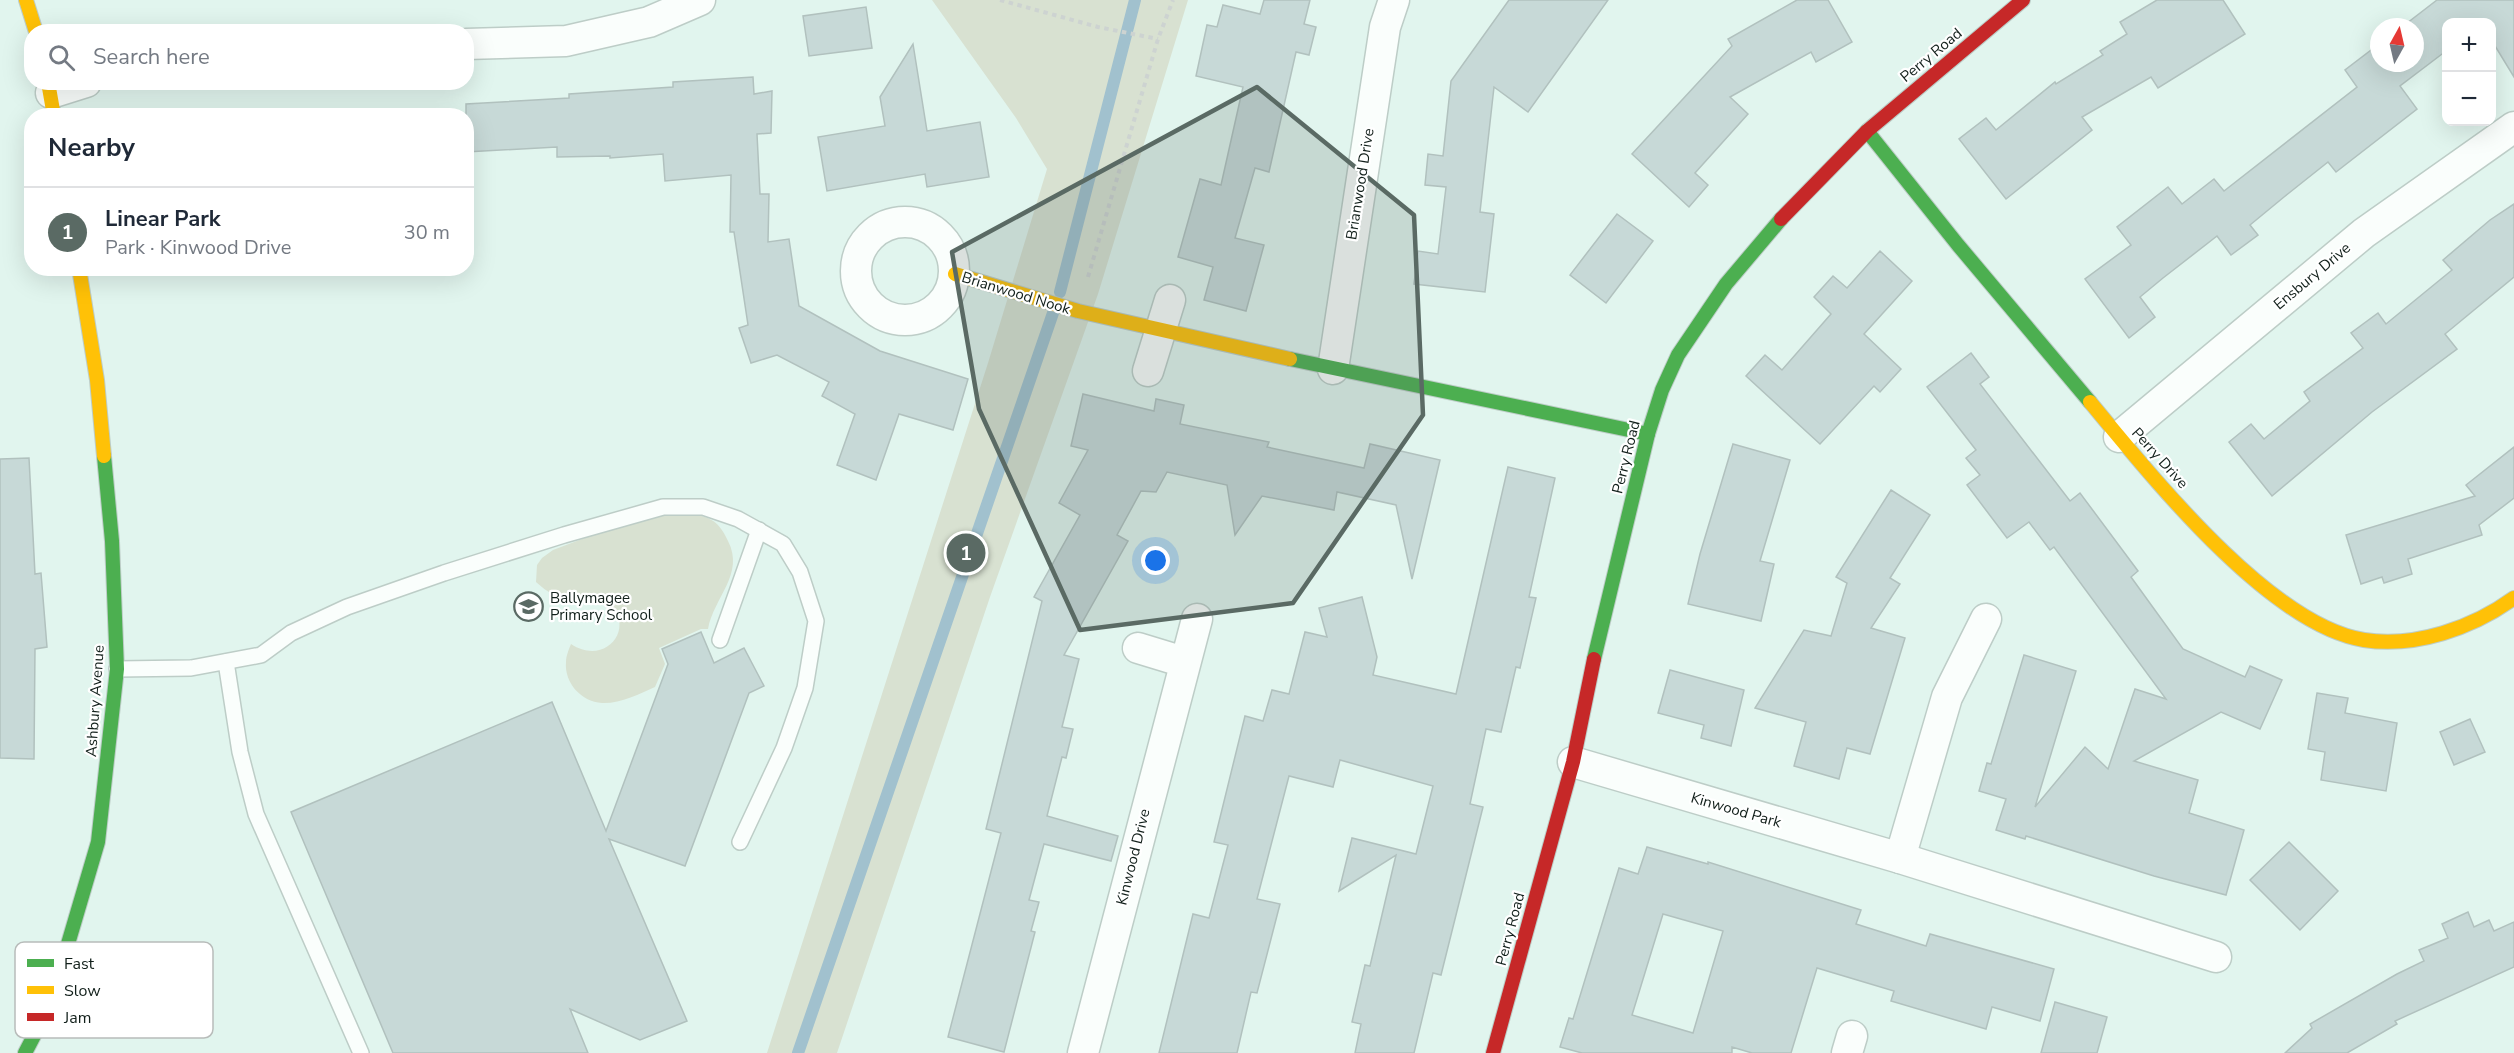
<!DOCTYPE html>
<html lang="en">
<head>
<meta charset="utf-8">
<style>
  body { margin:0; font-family:"Nunito Sans",sans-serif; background:#f6f6f7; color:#1f2937 }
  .controls { position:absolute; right:18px; top:18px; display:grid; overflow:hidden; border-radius:12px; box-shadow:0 6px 24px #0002 }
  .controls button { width:54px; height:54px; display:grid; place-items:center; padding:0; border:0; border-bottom:2px solid #e0e1e3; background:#fff; color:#1f2937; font:30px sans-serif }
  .compass { position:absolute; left:2370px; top:18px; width:54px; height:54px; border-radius:50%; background:#fff; box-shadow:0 6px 24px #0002; rotate:8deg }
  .you { position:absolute; left:1156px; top:561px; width:21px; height:21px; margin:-15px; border:4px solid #fff; border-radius:50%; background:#1a73e8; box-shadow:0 0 0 9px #1a73e833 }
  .badge { display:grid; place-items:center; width:39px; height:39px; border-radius:50%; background:#5a6a64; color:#fff; font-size:20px; font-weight:700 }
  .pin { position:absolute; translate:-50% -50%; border:3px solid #fff; box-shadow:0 2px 6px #0006 }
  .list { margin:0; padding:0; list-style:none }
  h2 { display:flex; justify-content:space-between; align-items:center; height:78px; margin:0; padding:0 24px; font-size:26px }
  h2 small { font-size:20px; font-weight:400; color:#747a83 }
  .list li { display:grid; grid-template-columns:39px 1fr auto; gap:18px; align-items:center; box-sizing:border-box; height:90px; padding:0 24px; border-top:2px solid #e0e1e3 }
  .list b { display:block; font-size:22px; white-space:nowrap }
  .list p { margin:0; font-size:20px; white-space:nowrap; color:#747a83 }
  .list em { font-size:20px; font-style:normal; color:#747a83 }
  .icon { flex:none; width:33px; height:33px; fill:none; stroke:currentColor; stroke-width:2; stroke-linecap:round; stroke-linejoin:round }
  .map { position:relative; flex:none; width:2514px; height:1053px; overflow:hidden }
  .search { position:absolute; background:#fff; box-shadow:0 6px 24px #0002; left:24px; top:24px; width:450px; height:66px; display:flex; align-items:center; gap:15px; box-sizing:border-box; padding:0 21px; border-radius:24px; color:#747a83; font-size:22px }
  .panel { position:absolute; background:#fff; box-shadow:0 6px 24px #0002; left:24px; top:108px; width:450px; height:168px; border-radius:24px }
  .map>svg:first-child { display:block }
  .green { fill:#d8e1d1 }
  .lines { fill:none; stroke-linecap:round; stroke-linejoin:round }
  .stream { stroke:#a1c1ce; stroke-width:12 }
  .building { fill:#c7d9d7; stroke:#b1c1be; stroke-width:1.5; fill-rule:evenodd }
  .lane-casing { stroke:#bdcdc7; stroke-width:18 }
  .street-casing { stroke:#bdcdc7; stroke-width:33 }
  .fast-casing { stroke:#bdcdc7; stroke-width:16 }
  .slow-casing { stroke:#bdcdc7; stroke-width:16 }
  .jam-casing { stroke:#bdcdc7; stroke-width:16 }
  .path { stroke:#cdd3d1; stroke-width:4; stroke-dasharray:4.5 4.5; stroke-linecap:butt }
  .lane { stroke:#fafefc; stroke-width:15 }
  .street { stroke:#fafefc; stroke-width:30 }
  .fast { stroke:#4caf50; stroke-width:14 }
  .slow { stroke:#ffc107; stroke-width:14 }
  .jam { stroke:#c62828; stroke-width:14 }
  .marked { fill:#5a6a64; fill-opacity:0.2; stroke:#5a6a64; stroke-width:4.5; stroke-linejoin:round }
  .labels { text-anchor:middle; stroke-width:4.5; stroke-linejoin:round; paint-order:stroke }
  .street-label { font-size:15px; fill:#111f1a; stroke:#fff }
  .poi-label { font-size:15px; fill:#111f1a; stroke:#fff; text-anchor:start }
  .key { fill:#fff; stroke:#b8bcba; stroke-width:1.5 }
  .key-label { font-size:16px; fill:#111f1a }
</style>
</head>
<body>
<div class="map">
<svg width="2514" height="1053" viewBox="0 0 2514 1053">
  <rect width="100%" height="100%" fill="#e1f5ee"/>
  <g class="green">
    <polygon points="932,0 1188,0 1098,294 990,597 837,1053 767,1053 988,363 1047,169 1016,118"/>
    <path d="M684 511C708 518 717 517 728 541 745 574 714 597 708 629H701L659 648 665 664 655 687C640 694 619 704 602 703 581 702 564 682 566 662 566 656 569 649 571 644 604 666 635 631 611 605 596 588 586 602 573 600 558 599 547 592 536 582L537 565 542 558 553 550 627 522Z"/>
  </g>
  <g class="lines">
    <g class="stream">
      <polyline points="1060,292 1135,0"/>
      <polyline points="798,1053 1053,313"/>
    </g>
  </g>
  <g class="building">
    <polygon points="1264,0 1310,0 1304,24 1316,27 1309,55 1296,52 1269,172 1255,168 1235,238 1264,245 1246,311 1204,300 1213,267 1178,257 1200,179 1221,185 1243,87 1196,76 1207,25 1217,27 1223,5 1260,14"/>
    <polygon points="1509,0 1608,0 1528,112 1494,87 1480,212 1494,214 1485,292 1414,284 1418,251 1438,254 1446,187 1425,185 1428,154 1443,156 1451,81"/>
    <polygon points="1797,0 1828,0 1852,42 1816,62 1811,52 1730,97 1748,114 1695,173 1708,185 1689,207 1632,154 1732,46 1728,39"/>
    <polygon points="2157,0 2223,0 2245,34 2158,88 2151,77 2082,117 2092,130 2006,199 1959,139 1986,118 1996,130 2055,82 2056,84 2103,55 2100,51 2127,34 2120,22"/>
    <polygon points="2437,0 2514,0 2514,77 2492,41 2492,22 2446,22 2446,51 2400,86 2417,109 2336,172 2328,162 2284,197 2250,225 2258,235 2231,255 2217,236 2163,278 2140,297 2155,317 2129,338 2085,279 2131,245 2117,227 2168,187 2182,204 2214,179 2224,191 2357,87 2345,70 2379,44 2379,63 2415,63 2415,27 2402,27"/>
    <polygon points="866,7 872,48 809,56 803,16"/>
    <polygon points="913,44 927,131 980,122 989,177 927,187 925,174 827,191 818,137 885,126 880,97"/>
    <polygon points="753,77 754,94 772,91 771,133 757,134 760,194 769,194 768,242 789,239 799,306 880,351 968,379 953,430 899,414 876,480 837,465 855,414 822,396 829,382 777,355 751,363 739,328 748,325 734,232 730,232 731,175 665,181 663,154 610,158 610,156 557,157 557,147 466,152 466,104 569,98 569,94 673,87 673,82"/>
    <polygon points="2514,204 2514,277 2445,334 2457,349 2372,412 2272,496 2229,442 2251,424 2264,439 2310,401 2304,392 2363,348 2351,333 2378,313 2386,324 2452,270 2443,260 2490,220"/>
    <polygon points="1617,214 1653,241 1606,303 1570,275"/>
    <polygon points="1880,251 1912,281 1864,334 1901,369 1880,392 1874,386 1820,444 1746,376 1765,355 1782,370 1831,314 1814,297 1833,276 1847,288"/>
    <polygon points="1971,353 1989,377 1980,384 2070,501 2080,493 2138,571 2131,577 2183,649 2245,677 2250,666 2282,680 2260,729 2221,712 2134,761 2198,780 2189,813 2244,830 2226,895 2154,876 2026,836 2025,839 1996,830 2006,799 1979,791 1987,763 1991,764 2024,655 2076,671 2035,807 2085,747 2108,769 2135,689 2166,699 2054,547 2050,550 2029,522 2007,538 1967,485 1980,475 1966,458 1976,450 1927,387"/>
    <polygon points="1083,394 1154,411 1156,399 1184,405 1180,424 1269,442 1267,447 1364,468 1370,444 1440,460 1412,579 1396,505 1337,492 1334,510 1262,496 1235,535 1227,485 1167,472 1156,492 1141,491 1117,535 1128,541 1064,655 1079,659 1062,727 1073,729 1066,758 1062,757 1047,816 1118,836 1111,861 1044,844 1029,900 1039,902 1031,931 1035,932 1004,1052 948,1037 1001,833 986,829 1042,601 1034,597 1080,515 1059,503 1088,450 1071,446"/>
    <polygon points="1733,444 1790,460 1760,561 1774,564 1761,621 1688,604 1700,554"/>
    <polygon points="2514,447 2514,498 2479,525 2482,535 2408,559 2412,574 2384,583 2382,577 2361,584 2346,535 2475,496 2466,485"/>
    <polygon points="29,458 35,574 41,573 47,647 35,649 34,759 0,758 0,459"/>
    <polygon points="1508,467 1555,478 1529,597 1536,598 1520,668 1516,667 1501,732 1486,729 1470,804 1483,807 1441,975 1433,973 1414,1053 1355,1053 1361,1024 1352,1022 1365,965 1370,966 1396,855 1339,891 1352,838 1416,854 1433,786 1340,760 1333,787 1289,776 1257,899 1280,904 1257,993 1251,992 1237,1053 1159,1053 1193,914 1209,918 1228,845 1214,842 1245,716 1263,721 1272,690 1289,694 1305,632 1327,637 1319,608 1362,597 1377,657 1373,675 1456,694"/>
    <polygon points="1891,490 1930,515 1890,578 1900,584 1871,628 1905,638 1870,754 1847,748 1839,779 1794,766 1806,722 1755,708 1804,630 1831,636 1847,583 1836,577"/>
    <polygon points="701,632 714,663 744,648 764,686 749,693 685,866 609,839 687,1021 640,1040 570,1009 588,1053 393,1053 291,812 552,702 606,831 668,664 662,649"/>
    <polygon points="1670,670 1744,690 1731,746 1701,738 1704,725 1658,713"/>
    <polygon points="2317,693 2348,698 2345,713 2397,723 2386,791 2321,780 2325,752 2308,749"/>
    <polygon points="2470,719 2485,752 2454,765 2440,732"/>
    <polygon points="2289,842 2338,891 2300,930 2250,880"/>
    <path d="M1647 847 1708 864V862L1861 910 1856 924 1926 946 1930 934 2054 969 2040 1021 1992 1007 1986 1029 1891 1001 1894 991 1817 968 1791 1053H1752L1732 1047V1053H1582L1560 1047 1569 1018 1573 1019 1619 868 1638 874ZM1663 914 1723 931 1693 1033 1632 1015Z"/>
    <polygon points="2468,912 2474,927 2489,920 2494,931 2514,922 2514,967 2395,1021 2397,1024 2347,1053 2285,1053 2312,1028 2310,1024 2397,974 2424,961 2419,950 2448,938 2442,924"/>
    <polygon points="2055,1002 2107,1017 2097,1053 2041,1053"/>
  </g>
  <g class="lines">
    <defs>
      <g id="lane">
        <polyline points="720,640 759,530"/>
        <polyline points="226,662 240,752 256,814 361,1053"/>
        <polyline points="117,669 191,668 261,655 291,633 347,607 444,573 564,535 663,507 703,507 738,519 783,544 800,572 816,621 805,688 784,748 740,842"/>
      </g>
      <g id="street">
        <polyline points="466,44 566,41 649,22 700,0"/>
        <polyline points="51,93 86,82"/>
        <circle cx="905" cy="271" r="49"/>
        <polyline points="1333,369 1385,27 1394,0"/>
        <polyline points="1148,371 1170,300"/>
        <polyline points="2119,437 2364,233 2514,127"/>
        <polyline points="1138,648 1184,662"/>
        <polyline points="1573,762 1900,858 2216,957"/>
        <polyline points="1900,858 1947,697 1986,619"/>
        <polyline points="1083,1053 1197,619"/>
        <polyline points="1847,1053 1852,1036"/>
      </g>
      <g id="fast">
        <polyline points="1867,131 1958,245 2090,402"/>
        <polyline points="1290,359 1648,434"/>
        <polyline points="1594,659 1648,434 1662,390 1678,355 1726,284 1781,219"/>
        <polyline points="25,1053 50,1005 98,842 117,669 112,541 104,456"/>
      </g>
      <g id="slow">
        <polyline points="26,0 36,32"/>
        <polyline points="48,82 54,116"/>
        <polyline points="79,268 97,380 104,456"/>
        <polyline points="955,274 1078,311 1290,359"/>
        <path d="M2090 402C2150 474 2269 625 2364 640 2415 648 2473 628 2514 598"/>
      </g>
      <g id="jam">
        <polyline points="1781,219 1867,131 2023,0"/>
        <polyline points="1493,1053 1573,762 1594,659"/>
      </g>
    </defs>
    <use href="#lane" class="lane-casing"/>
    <use href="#street" class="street-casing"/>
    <use href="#fast" class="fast-casing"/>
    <use href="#slow" class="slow-casing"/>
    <use href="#jam" class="jam-casing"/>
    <g class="path">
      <polyline points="1000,0 1098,27 1158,39"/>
      <polyline points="1088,277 1158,39 1173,0"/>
    </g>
    <use href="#lane" class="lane"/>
    <use href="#street" class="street"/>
    <use href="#fast" class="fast"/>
    <use href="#slow" class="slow"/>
    <use href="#jam" class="jam"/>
  </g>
  <path class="marked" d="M1257 87 1414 215 1423 415 1293 603 1080 630 979 409 952 252Z"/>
  <defs>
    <symbol id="school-ring" viewBox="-11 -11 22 22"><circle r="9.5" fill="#fff" stroke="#5a6a64" stroke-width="1.5"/><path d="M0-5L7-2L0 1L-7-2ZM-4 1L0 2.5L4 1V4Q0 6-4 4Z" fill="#5a6a64"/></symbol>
  </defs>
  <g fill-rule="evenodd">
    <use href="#school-ring" x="512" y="590" width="33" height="33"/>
  </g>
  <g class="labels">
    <g class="street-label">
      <text transform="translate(1931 55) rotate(-40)" y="5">Perry Road</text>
      <text transform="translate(1360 184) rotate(-81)" y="5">Brianwood Drive</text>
      <text transform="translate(2312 276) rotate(-40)" y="5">Ensbury Drive</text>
      <text transform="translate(1016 293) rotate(17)" y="5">Brianwood Nook</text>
      <text transform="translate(1626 457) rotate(-76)" y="5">Perry Road</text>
      <text transform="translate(2160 458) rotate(48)" y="5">Perry Drive</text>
      <text transform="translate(95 701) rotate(-86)" y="5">Ashbury Avenue</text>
      <text transform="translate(1736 810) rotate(16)" y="5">Kinwood Park</text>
      <text transform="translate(1133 857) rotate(-76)" y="5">Kinwood Drive</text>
      <text transform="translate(1510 929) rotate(-75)" y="5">Perry Road</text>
    </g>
    <g class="poi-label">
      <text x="550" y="603">Ballymagee<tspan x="550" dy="17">Primary School</tspan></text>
    </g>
  </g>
  <rect x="15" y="942" width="198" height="96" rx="9" class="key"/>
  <rect x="27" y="959" width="27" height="8" fill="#4caf50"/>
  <rect x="27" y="986" width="27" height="8" fill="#ffc107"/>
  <rect x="27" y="1013" width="27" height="8" fill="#c62828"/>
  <g class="key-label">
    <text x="64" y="969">Fast</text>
    <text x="64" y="996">Slow</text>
    <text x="64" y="1023">Jam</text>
  </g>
</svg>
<div class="controls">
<button>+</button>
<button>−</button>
</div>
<svg class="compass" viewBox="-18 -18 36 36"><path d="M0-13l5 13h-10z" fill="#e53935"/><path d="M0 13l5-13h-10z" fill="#747a83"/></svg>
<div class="you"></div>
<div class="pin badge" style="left:966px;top:553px">1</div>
<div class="search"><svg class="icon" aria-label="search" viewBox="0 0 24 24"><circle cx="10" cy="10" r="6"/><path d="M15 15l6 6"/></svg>Search here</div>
<section class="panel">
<h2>Nearby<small></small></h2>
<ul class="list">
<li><span class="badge">1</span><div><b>Linear Park</b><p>Park · Kinwood Drive</p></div><em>30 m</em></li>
</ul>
</section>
</div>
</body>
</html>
